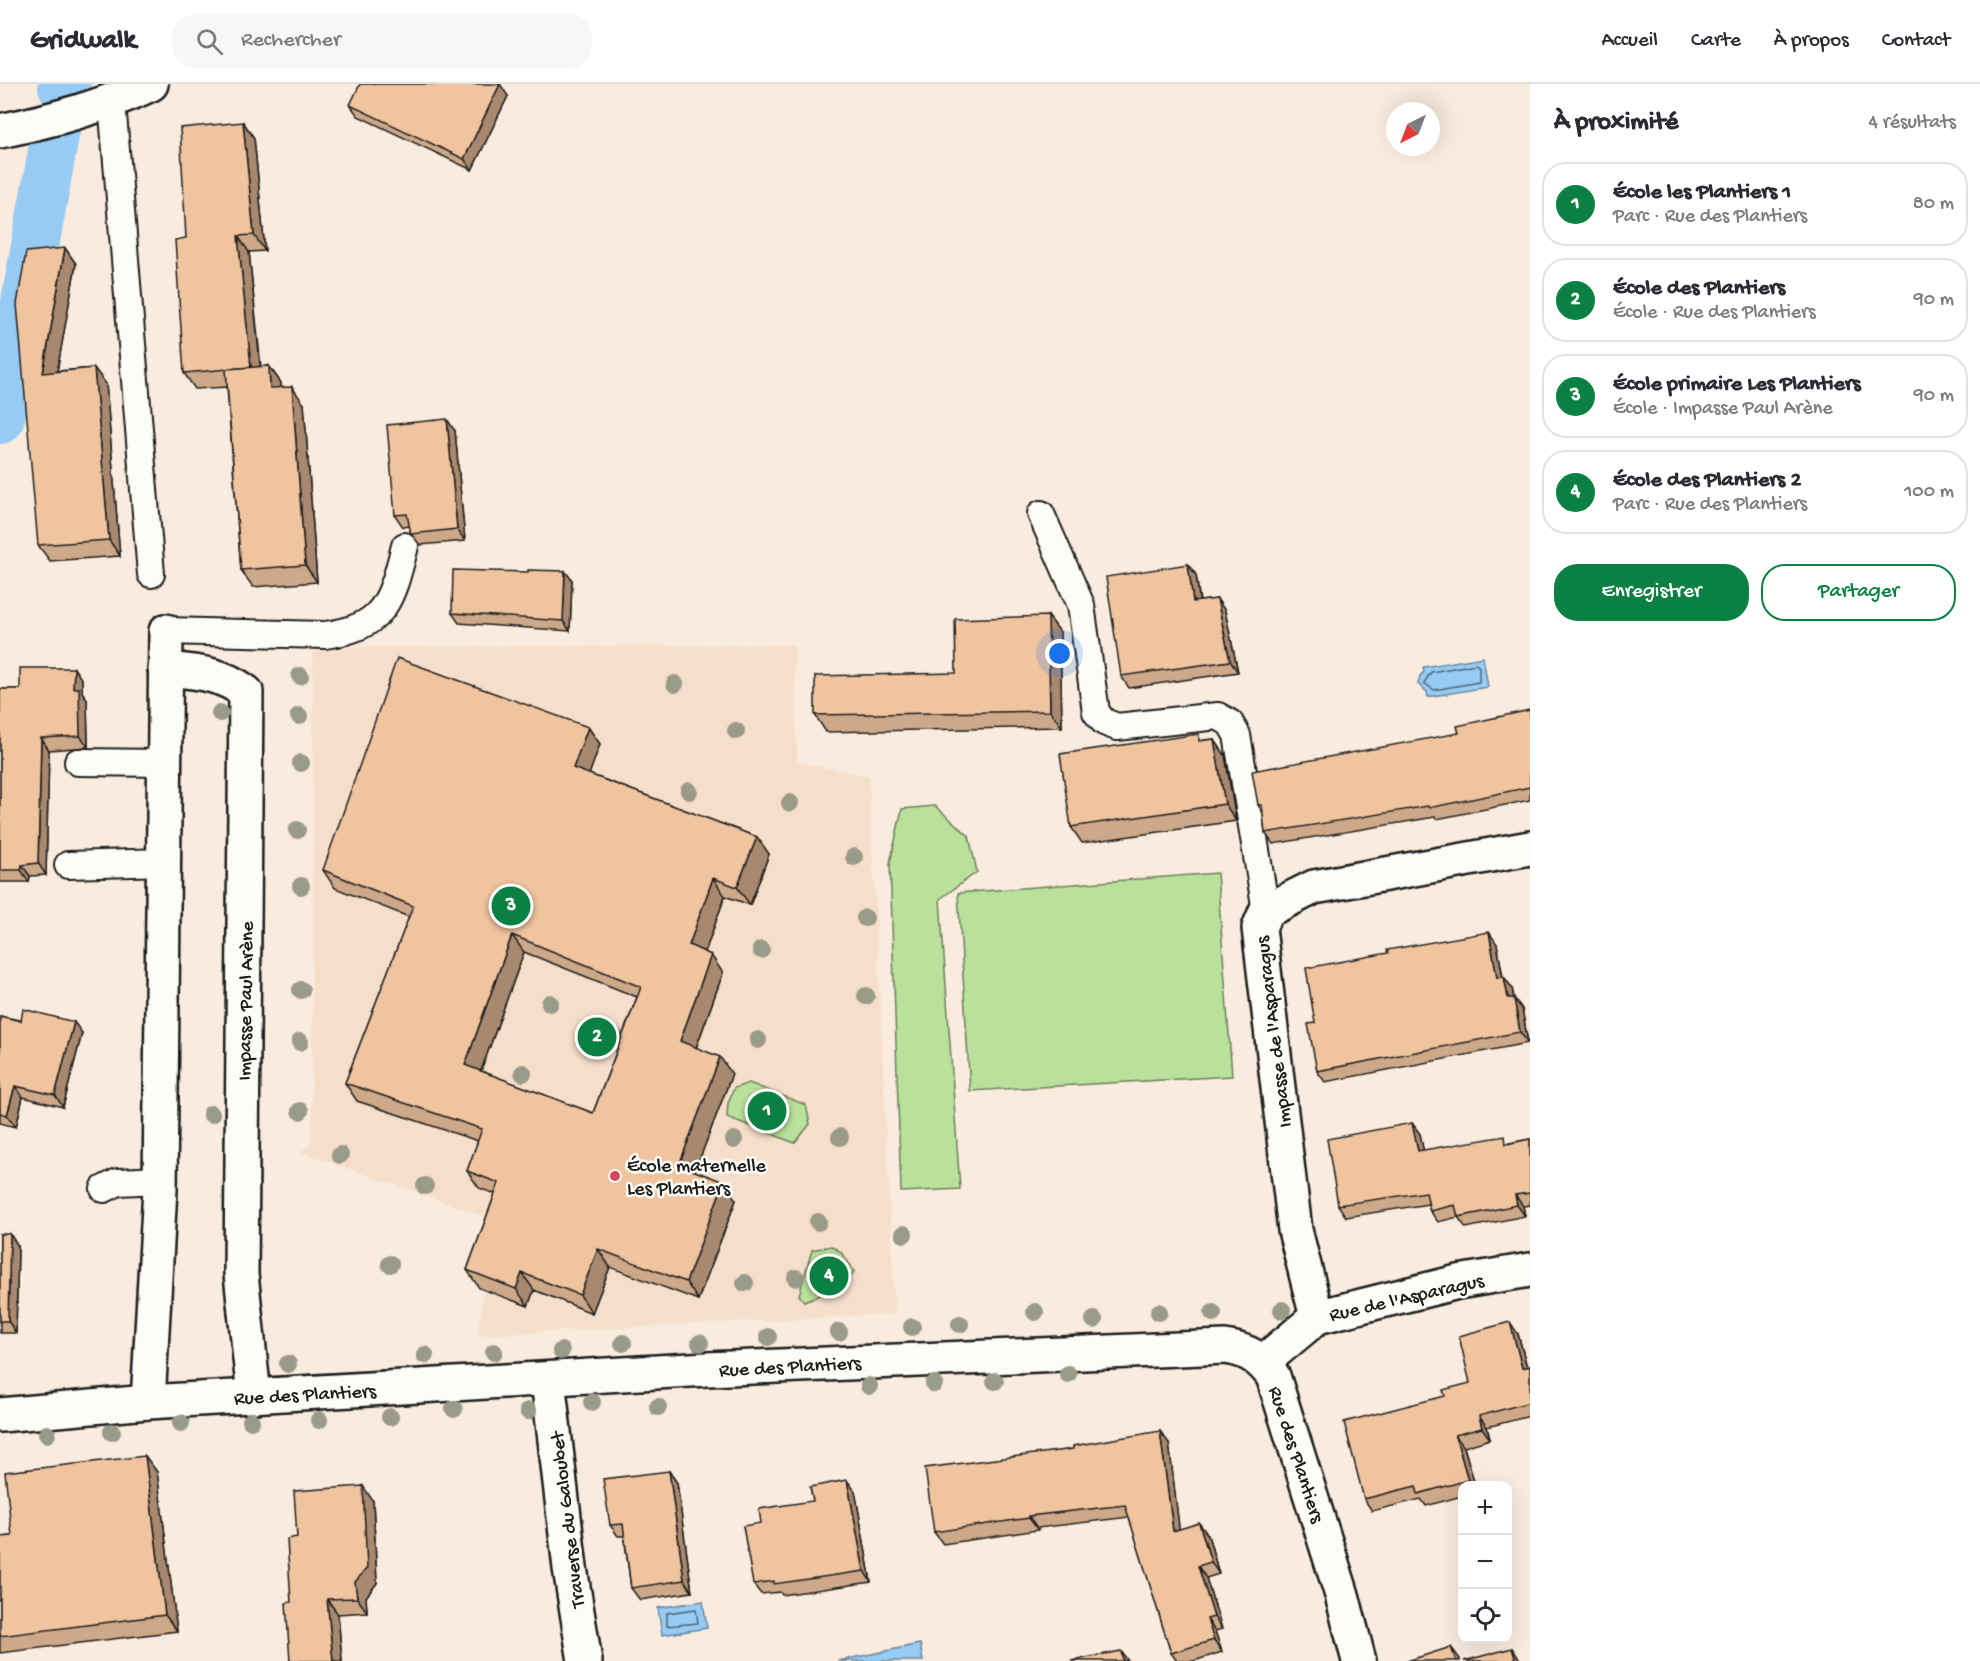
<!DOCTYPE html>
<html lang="fr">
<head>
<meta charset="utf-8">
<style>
  body { margin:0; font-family:"Gochi Hand",sans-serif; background:#f7f7f7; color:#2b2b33 }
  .controls { position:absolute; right:18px; bottom:18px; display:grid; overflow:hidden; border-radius:12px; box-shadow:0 6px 24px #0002 }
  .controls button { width:54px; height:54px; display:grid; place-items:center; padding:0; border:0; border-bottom:2px solid #e1e1e2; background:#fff; color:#2b2b33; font:30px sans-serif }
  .compass { position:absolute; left:1386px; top:18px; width:54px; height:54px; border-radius:50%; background:#fff; box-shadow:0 6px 24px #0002; rotate:222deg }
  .you { position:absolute; left:1060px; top:570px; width:21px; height:21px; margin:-15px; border:4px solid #fff; border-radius:50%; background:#1a73e8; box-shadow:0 0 0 9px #1a73e833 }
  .badge { display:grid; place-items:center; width:39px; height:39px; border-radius:50%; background:#0b8043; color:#fff; font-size:20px; font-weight:700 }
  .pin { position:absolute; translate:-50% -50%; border:3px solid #fff; box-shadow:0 2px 6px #0006 }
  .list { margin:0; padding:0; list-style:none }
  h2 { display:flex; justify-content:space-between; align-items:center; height:78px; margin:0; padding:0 24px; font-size:26px }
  h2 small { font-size:20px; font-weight:400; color:#7c7c81 }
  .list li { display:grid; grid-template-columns:39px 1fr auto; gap:18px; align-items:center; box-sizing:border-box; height:84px; margin:0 12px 12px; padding:0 12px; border:2px solid #e1e1e2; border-radius:24px }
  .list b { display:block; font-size:22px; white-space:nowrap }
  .list p { margin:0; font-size:20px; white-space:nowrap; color:#7c7c81 }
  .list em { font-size:20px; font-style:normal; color:#7c7c81 }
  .actions { display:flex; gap:12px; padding:18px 24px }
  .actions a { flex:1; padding:14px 0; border:2px solid #0b8043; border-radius:24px; text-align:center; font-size:21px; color:#0b8043 }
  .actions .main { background:#0b8043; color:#fff }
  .icon { flex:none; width:33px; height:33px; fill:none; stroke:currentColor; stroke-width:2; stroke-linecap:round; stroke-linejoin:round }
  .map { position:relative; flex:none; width:1530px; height:1577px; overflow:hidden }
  header { display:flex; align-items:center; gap:36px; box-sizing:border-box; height:84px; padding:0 30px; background:#fff; border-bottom:2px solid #e1e1e2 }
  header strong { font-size:28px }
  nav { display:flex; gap:33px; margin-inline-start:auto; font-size:21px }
  .search { width:420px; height:54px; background:#f7f7f7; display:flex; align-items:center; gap:15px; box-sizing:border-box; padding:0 21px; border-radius:24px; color:#7c7c81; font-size:22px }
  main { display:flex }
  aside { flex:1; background:#fff }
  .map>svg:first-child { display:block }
  .built { fill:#f6dfca }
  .green { fill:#bae19c; stroke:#6b7e5c; stroke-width:1.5 }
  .water { fill:#96cbf4; stroke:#65859e; stroke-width:1.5 }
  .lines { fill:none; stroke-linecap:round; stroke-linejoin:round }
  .shore { stroke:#4d6272; stroke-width:1.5 }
  .canal { stroke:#96cbf4; stroke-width:48 }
  .lane-casing { stroke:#1c1c1c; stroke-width:30 }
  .street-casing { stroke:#1c1c1c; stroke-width:38 }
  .secondary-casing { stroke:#1c1c1c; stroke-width:38 }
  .lane { stroke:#fdfcf7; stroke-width:26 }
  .street { stroke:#fdfcf7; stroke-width:33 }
  .secondary { stroke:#fdfcf7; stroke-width:33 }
  .tree { fill:#999a88 }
  .wall { fill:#cea989; stroke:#1c1c1c; stroke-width:1.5; fill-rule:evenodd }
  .shaded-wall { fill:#a8896f; stroke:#1c1c1c; stroke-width:1.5 }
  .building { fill:#f0c49f; stroke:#1c1c1c; stroke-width:1.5; fill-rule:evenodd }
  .poi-dot { fill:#d1495b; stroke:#fdfcf7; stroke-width:2 }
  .labels { text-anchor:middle; stroke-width:5; stroke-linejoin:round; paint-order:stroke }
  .street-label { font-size:20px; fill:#1c1c1c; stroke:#fdfcf7 }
  .poi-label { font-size:20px; fill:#1c1c1c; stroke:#fdfcf7; text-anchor:start }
</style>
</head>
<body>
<header>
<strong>Gridwalk</strong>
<div class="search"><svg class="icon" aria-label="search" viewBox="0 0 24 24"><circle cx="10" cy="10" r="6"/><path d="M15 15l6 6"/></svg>Rechercher</div>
<nav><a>Accueil</a><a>Carte</a><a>À propos</a><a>Contact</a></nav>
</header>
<main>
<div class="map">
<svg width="1530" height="1577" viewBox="0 0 1530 1577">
  <rect width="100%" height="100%" fill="#f9ebdd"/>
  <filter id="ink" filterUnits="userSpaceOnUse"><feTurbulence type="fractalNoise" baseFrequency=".0167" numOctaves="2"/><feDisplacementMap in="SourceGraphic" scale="12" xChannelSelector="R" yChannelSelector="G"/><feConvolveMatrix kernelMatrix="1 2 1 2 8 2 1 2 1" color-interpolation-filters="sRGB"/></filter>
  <g filter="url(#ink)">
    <polygon class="built" points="794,561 797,678 869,692 895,1230 478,1251 492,1135 301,1068 312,1059 313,568 352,563"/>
    <g class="green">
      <polygon points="935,722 969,752 977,788 940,815 960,1105 901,1108 890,779 902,725"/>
      <polygon points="1217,789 1232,992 970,1007 958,809"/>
      <polygon points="749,999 806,1021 810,1040 795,1059 727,1033 728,1019 734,1004"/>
      <polygon points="831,1162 841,1168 854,1187 847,1201 804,1217 799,1211 812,1166"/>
    </g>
    <g class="water">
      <polygon points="1483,573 1488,603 1428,613 1427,608 1418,600 1420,592 1424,588 1423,583"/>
      <polygon points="703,1517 707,1544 662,1551 658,1524"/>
      <polygon points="920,1560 923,1577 838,1577"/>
    </g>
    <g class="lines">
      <g class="shore">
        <polygon points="1476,580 1479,583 1479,598 1434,606 1424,599 1431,588"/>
        <polygon points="696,1525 698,1539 667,1542 667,1529"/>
      </g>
      <g class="canal">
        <polyline points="62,2 67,0"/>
        <polyline points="0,336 13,284 56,46"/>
      </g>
      <defs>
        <g id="lane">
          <polyline points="112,18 151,490"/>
          <polyline points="1041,430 1081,521 1096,628 1104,638 1117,643 1218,632 1230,639 1237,651 1266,827"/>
          <path d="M166 547 325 551C386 543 391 516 405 462"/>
          <polyline points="78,678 165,679"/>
          <polyline points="68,781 164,778"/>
          <polyline points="104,1105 118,1098 160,1096"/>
        </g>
        <g id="street">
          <path d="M0 47C53 36 102 23 151 0"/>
          <path d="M165 585C196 588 221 589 246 608L241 1190 254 1312"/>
          <polyline points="1317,1233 1295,1146 1259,844 1266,827 1314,803 1530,764"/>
          <polyline points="1263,1278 1317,1233 1458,1198 1530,1186"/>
          <polyline points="548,1296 570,1484 585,1577"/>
          <polyline points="148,1318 160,1105 166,547"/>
        </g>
        <path id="secondary" d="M0 1331 148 1318 707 1285 1225 1263C1247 1266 1259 1273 1273 1292L1342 1511 1359 1577"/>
      </defs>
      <use href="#lane" class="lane-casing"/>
      <use href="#street" class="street-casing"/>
      <use href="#secondary" class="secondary-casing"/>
      <use href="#lane" class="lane"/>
      <use href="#street" class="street"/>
      <use href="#secondary" class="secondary"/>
    </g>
    <g class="tree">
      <circle cx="300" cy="592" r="9"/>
      <circle cx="675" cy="600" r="9"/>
      <circle cx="220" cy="629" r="9"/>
      <circle cx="299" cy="632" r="9"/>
      <circle cx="736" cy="647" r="9"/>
      <circle cx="301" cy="679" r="9"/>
      <circle cx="689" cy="707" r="9"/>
      <circle cx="790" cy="719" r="9"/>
      <circle cx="297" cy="746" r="9"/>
      <circle cx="854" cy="773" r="9"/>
      <circle cx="301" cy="802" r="9"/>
      <circle cx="865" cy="834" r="9"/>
      <circle cx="761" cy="866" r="9"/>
      <circle cx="301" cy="906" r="9"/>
      <circle cx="866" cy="912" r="9"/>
      <circle cx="550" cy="919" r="9"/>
      <circle cx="615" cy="953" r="9"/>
      <circle cx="758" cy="956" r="9"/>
      <circle cx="300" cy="958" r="9"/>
      <circle cx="523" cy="989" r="9"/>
      <circle cx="300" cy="1027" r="9"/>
      <circle cx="211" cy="1030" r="9"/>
      <circle cx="840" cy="1053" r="9"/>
      <circle cx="734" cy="1056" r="9"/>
      <circle cx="340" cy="1071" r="9"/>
      <circle cx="425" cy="1102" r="9"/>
      <circle cx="818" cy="1138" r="9"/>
      <circle cx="904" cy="1150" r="9"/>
      <circle cx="390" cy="1180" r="9"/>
      <circle cx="796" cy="1194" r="9"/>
      <circle cx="745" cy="1199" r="9"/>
      <circle cx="1282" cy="1226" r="9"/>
      <circle cx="1035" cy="1228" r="9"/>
      <circle cx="1159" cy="1228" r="9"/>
      <circle cx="1213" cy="1229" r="9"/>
      <circle cx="1094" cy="1236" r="9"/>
      <circle cx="960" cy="1240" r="9"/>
      <circle cx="912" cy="1243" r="9"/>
      <circle cx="839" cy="1248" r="9"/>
      <circle cx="768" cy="1253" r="9"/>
      <circle cx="623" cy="1259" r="9"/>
      <circle cx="700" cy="1259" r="9"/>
      <circle cx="561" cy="1267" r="9"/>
      <circle cx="494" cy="1268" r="9"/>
      <circle cx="425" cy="1271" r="9"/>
      <circle cx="288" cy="1280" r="9"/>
      <circle cx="1068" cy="1290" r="9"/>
      <circle cx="995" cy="1297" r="9"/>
      <circle cx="934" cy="1300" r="9"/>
      <circle cx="869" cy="1302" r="9"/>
      <circle cx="592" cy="1318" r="9"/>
      <circle cx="658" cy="1323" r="9"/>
      <circle cx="454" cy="1325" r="9"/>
      <circle cx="528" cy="1327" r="9"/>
      <circle cx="390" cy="1333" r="9"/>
      <circle cx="319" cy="1336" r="9"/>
      <circle cx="251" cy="1337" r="9"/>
      <circle cx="181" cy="1339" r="9"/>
      <circle cx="112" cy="1348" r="9"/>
      <circle cx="47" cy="1350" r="9"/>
    </g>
    <g class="wall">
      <polygon points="508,12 472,86 358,32 350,21"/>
      <polygon points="243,38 254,54 265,167 249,168 261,283 269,282 281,299 281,303 304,320 317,498 253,503 241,486 227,303 195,305 184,289 186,154"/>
      <polygon points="65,164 76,180 57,287 94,284 106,300 120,472 50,477 38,461"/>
      <polygon points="455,347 465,457 420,461 411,450 410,442 403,443 395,431"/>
      <polygon points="1188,480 1196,491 1200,517 1217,515 1225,527 1238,588 1129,604 1121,592"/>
      <polygon points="572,496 570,547 459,539 452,529"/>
      <polygon points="1048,532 1060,548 1062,643 826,648 815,631 956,589"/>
      <polygon points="82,596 82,608 87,615 88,663 49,666 46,791 30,792 29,798 0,798 0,605 20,605"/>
      <polygon points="1530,626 1530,716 1437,735 1435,733 1273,760 1265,749 1263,729 1258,721 1459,649"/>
      <path d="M588 643 600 660 589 690 757 753 769 770 750 821 725 812 705 868 723 889 696 964 732 990 695 1087 736 1116 698 1216 610 1183 592 1229 534 1206 528 1222 479 1204 467 1186 495 1110 479 1104 467 1087 478 1057 357 1017 345 999 409 833 335 804 323 786ZM524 868 637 913 593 1029 481 987Z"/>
      <polygon points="1214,655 1225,671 1236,737 1082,759 1071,743 1204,656"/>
      <polygon points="1497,860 1503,893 1504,893 1512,904 1514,914 1522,925 1528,959 1325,998 1317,987 1315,939"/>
      <polygon points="0,932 82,949 63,1023 23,1013 16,1043 0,1039"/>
      <polygon points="1412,1039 1420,1050 1423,1066 1510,1059 1530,1055 1530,1121 1523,1122 1525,1132 1466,1144 1458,1133 1438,1138 1430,1127 1428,1120 1346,1133 1338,1121"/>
      <polygon points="0,1150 18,1162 16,1249 0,1249"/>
      <polygon points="1518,1250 1527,1283 1530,1282 1530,1332 1487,1343 1490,1355 1464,1363 1475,1401 1462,1401 1462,1412 1426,1422 1421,1415 1372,1427 1364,1415 1470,1299"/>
      <polygon points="1169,1359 1179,1445 1208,1451 1219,1490 1206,1494 1222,1545 1215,1547 1222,1568 1194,1577 1177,1577 1171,1569 1129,1433 1037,1444 1038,1446 943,1460 934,1448"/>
      <polygon points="145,1372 157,1388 177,1547 0,1569 0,1453 12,1452"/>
      <polygon points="669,1387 677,1399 692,1508 640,1516 631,1504 624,1452 618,1452 610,1441"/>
      <polygon points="855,1407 871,1498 782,1511 780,1508 761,1510 753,1500 761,1439 813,1417"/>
      <polygon points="373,1417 377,1499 366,1513 367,1528 338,1530 342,1577 290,1577 291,1518 297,1453"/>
    </g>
    <g class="shaded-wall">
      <polygon points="500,0 508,12 472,86 464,75"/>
      <polygon points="243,38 254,54 265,167 254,151"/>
      <polygon points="238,152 249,168 262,300 251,284"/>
      <polygon points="65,164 76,180 54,305 43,289"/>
      <polygon points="269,282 281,299 282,321 270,304"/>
      <polygon points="94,284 106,300 120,472 109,456"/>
      <polygon points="292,303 304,320 317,498 305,481"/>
      <polygon points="447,335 455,347 465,457 457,445"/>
      <polygon points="1188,480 1196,491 1201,530 1193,518"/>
      <polygon points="565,487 572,496 570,547 563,537"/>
      <polygon points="1217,515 1225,527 1238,588 1230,577"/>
      <polygon points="1048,532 1060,548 1062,643 1050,627"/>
      <polygon points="74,584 82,596 82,608 87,615 88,663 80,652 73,604"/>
      <polygon points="588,643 600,660 585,702 573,684"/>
      <polygon points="41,654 49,666 46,791 38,779"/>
      <polygon points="1214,655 1225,671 1236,737 1225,720"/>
      <polygon points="757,753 769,770 750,821 737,803"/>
      <polygon points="22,781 30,792 29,798 21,786"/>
      <polygon points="713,794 725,812 701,879 689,861"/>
      <polygon points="1489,848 1497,860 1505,906 1497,894"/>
      <polygon points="512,851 524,868 477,998 465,981"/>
      <polygon points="711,871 723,889 692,975 680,957"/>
      <polygon points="1504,893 1512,904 1516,926 1508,914"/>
      <polygon points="1514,914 1522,925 1528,959 1520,948"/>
      <polygon points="74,938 82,949 63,1023 55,1011"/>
      <polygon points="720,973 732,990 691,1098 679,1081"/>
      <polygon points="15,1002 23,1013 16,1043 7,1031"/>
      <polygon points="1412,1039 1420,1050 1426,1078 1418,1067"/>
      <polygon points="724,1098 736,1116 698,1216 686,1198"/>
      <polygon points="1515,1111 1523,1122 1525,1132 1517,1121"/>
      <polygon points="10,1150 18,1162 16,1249 8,1237"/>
      <polygon points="598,1165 610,1183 592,1229 580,1211"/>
      <polygon points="522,1189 534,1206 528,1222 516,1205"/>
      <polygon points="1510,1238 1518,1250 1530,1295 1522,1284"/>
      <polygon points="1479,1332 1487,1343 1490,1355 1482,1344"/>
      <polygon points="1160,1347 1169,1359 1181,1459 1173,1447"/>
      <polygon points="1455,1351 1464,1363 1475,1401 1472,1401 1468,1396"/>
      <polygon points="145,1372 157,1388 177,1547 165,1531"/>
      <polygon points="669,1387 677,1399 692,1508 684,1496"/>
      <polygon points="847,1396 855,1407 871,1498 864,1487"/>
      <polygon points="363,1402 373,1417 377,1499 366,1513 367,1528 357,1514 355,1498"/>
      <polygon points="1029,1432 1037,1444 1038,1446 1029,1434"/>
      <polygon points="1199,1439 1208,1451 1219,1490 1211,1478"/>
      <polygon points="1198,1482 1206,1494 1222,1545 1214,1533"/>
      <polygon points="327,1515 338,1530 342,1577 333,1577"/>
      <polygon points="1207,1535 1215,1547 1222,1568 1214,1556"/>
      <polygon points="1451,1563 1460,1575 1460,1577 1456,1577"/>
      <polygon points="1512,1564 1520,1576 1521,1577 1516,1577"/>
      <polygon points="1121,1567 1128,1577 1123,1577"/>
    </g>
    <g class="building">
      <polygon points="360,0 500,0 464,75 350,21"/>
      <polygon points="243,38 254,151 238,152 251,283 184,289 175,156 186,154 180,44"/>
      <polygon points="65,164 43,289 94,284 109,456 38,461 17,220 26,168"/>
      <polygon points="269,282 270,304 292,303 305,481 241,486 226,285"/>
      <polygon points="447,335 457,445 411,450 407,430 395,431 387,341"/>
      <polygon points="1188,480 1193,518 1217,515 1230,577 1121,592 1106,493"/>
      <polygon points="453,486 528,488 528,486 565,487 563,537 452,529"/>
      <polygon points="1048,532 1050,627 815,631 815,592 956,589 955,535"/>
      <path d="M397 574 588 643 573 684 757 753 737 803 713 794 689 861 711 871 680 957 720 973 679 1081 724 1098 686 1198 598 1165 580 1211 522 1189 516 1205 467 1186 499 1099 467 1087 482 1045 345 999 413 822 323 786ZM512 851 641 903 593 1029 465 981Z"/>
      <polygon points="20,584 74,584 73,604 79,604 80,652 41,654 38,779 22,781 21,786 0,786 0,605 20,605"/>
      <polygon points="1530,626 1530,703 1429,724 1428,722 1265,749 1262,721 1258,721 1252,687 1459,649 1457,642"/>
      <polygon points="1199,650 1199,657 1214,655 1225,720 1071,743 1060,670"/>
      <polygon points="1489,848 1497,894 1504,893 1508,914 1514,914 1520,948 1317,987 1308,940 1315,939 1306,884 1388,869 1387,866"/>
      <polygon points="23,925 74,938 55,1011 15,1002 7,1031 0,1029 0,932 21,937"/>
      <polygon points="1412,1039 1418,1067 1505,1052 1506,1060 1530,1055 1530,1109 1515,1111 1517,1121 1458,1133 1455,1121 1430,1127 1426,1108 1338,1121 1327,1055"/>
      <polygon points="0,1150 10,1150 8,1237 0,1237"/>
      <polygon points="1510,1238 1522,1284 1530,1282 1530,1318 1479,1332 1482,1344 1455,1351 1468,1396 1418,1410 1416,1402 1364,1415 1344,1338 1445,1312 1443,1306 1470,1299 1459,1252"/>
      <polygon points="1160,1347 1173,1447 1199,1439 1211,1478 1198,1482 1214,1533 1207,1535 1214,1556 1171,1569 1125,1421 1029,1432 1029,1434 934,1448 925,1384 1073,1365 1073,1362"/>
      <polygon points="145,1372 165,1531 0,1552 0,1453 12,1452 5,1388"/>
      <polygon points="669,1387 684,1496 631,1504 623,1440 610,1441 603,1395"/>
      <polygon points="847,1396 864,1487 774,1500 774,1497 753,1500 743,1442 761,1439 759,1425 813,1417 810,1403"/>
      <polygon points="363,1402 367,1484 355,1498 357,1514 327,1515 333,1577 290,1577 286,1519 291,1518 287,1455 297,1453 294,1407"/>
      <polygon points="1451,1563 1456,1577 1407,1577"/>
      <polygon points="1512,1564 1516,1577 1464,1577"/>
      <polygon points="1121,1567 1123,1577 1071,1577"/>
    </g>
  </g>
  <circle class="poi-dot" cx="615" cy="1092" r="6"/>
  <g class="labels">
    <g class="street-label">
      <text transform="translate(244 917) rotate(-89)" y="7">Impasse Paul Arène</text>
      <text transform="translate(1272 948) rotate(-97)" y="7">Impasse de l'Asparagus</text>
      <text transform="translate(1406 1212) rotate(-13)" y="7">Rue de l'Asparagus</text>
      <text transform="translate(790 1281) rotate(-3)" y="7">Rue des Plantiers</text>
      <text transform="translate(305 1309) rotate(-3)" y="7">Rue des Plantiers</text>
      <text transform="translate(1298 1370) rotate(72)" y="7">Rue des Plantiers</text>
      <text transform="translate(566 1436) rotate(-97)" y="7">Traverse du Galoubet</text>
    </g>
    <g class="poi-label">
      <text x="627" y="1087">École maternelle<tspan x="627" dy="23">Les Plantiers</tspan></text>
    </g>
  </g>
</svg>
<div class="controls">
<button>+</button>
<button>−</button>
<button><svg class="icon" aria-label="locate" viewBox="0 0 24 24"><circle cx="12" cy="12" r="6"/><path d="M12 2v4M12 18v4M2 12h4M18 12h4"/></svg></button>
</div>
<svg class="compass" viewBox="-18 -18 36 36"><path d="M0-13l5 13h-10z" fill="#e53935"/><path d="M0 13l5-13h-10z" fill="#7c7c81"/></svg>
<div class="you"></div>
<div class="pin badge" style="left:767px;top:1027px">1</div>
<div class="pin badge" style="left:597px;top:953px">2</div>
<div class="pin badge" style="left:511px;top:822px">3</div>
<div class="pin badge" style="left:829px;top:1192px">4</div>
</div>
<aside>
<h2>À proximité<small>4 résultats</small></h2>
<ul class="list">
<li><span class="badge">1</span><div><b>École les Plantiers 1</b><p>Parc · Rue des Plantiers</p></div><em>80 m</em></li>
<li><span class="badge">2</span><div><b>École des Plantiers</b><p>École · Rue des Plantiers</p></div><em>90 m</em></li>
<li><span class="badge">3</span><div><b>École primaire Les Plantiers</b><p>École · Impasse Paul Arène</p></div><em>90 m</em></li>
<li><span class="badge">4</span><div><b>École des Plantiers 2</b><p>Parc · Rue des Plantiers</p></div><em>100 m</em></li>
</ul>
<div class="actions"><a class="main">Enregistrer</a><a>Partager</a></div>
</aside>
</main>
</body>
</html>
